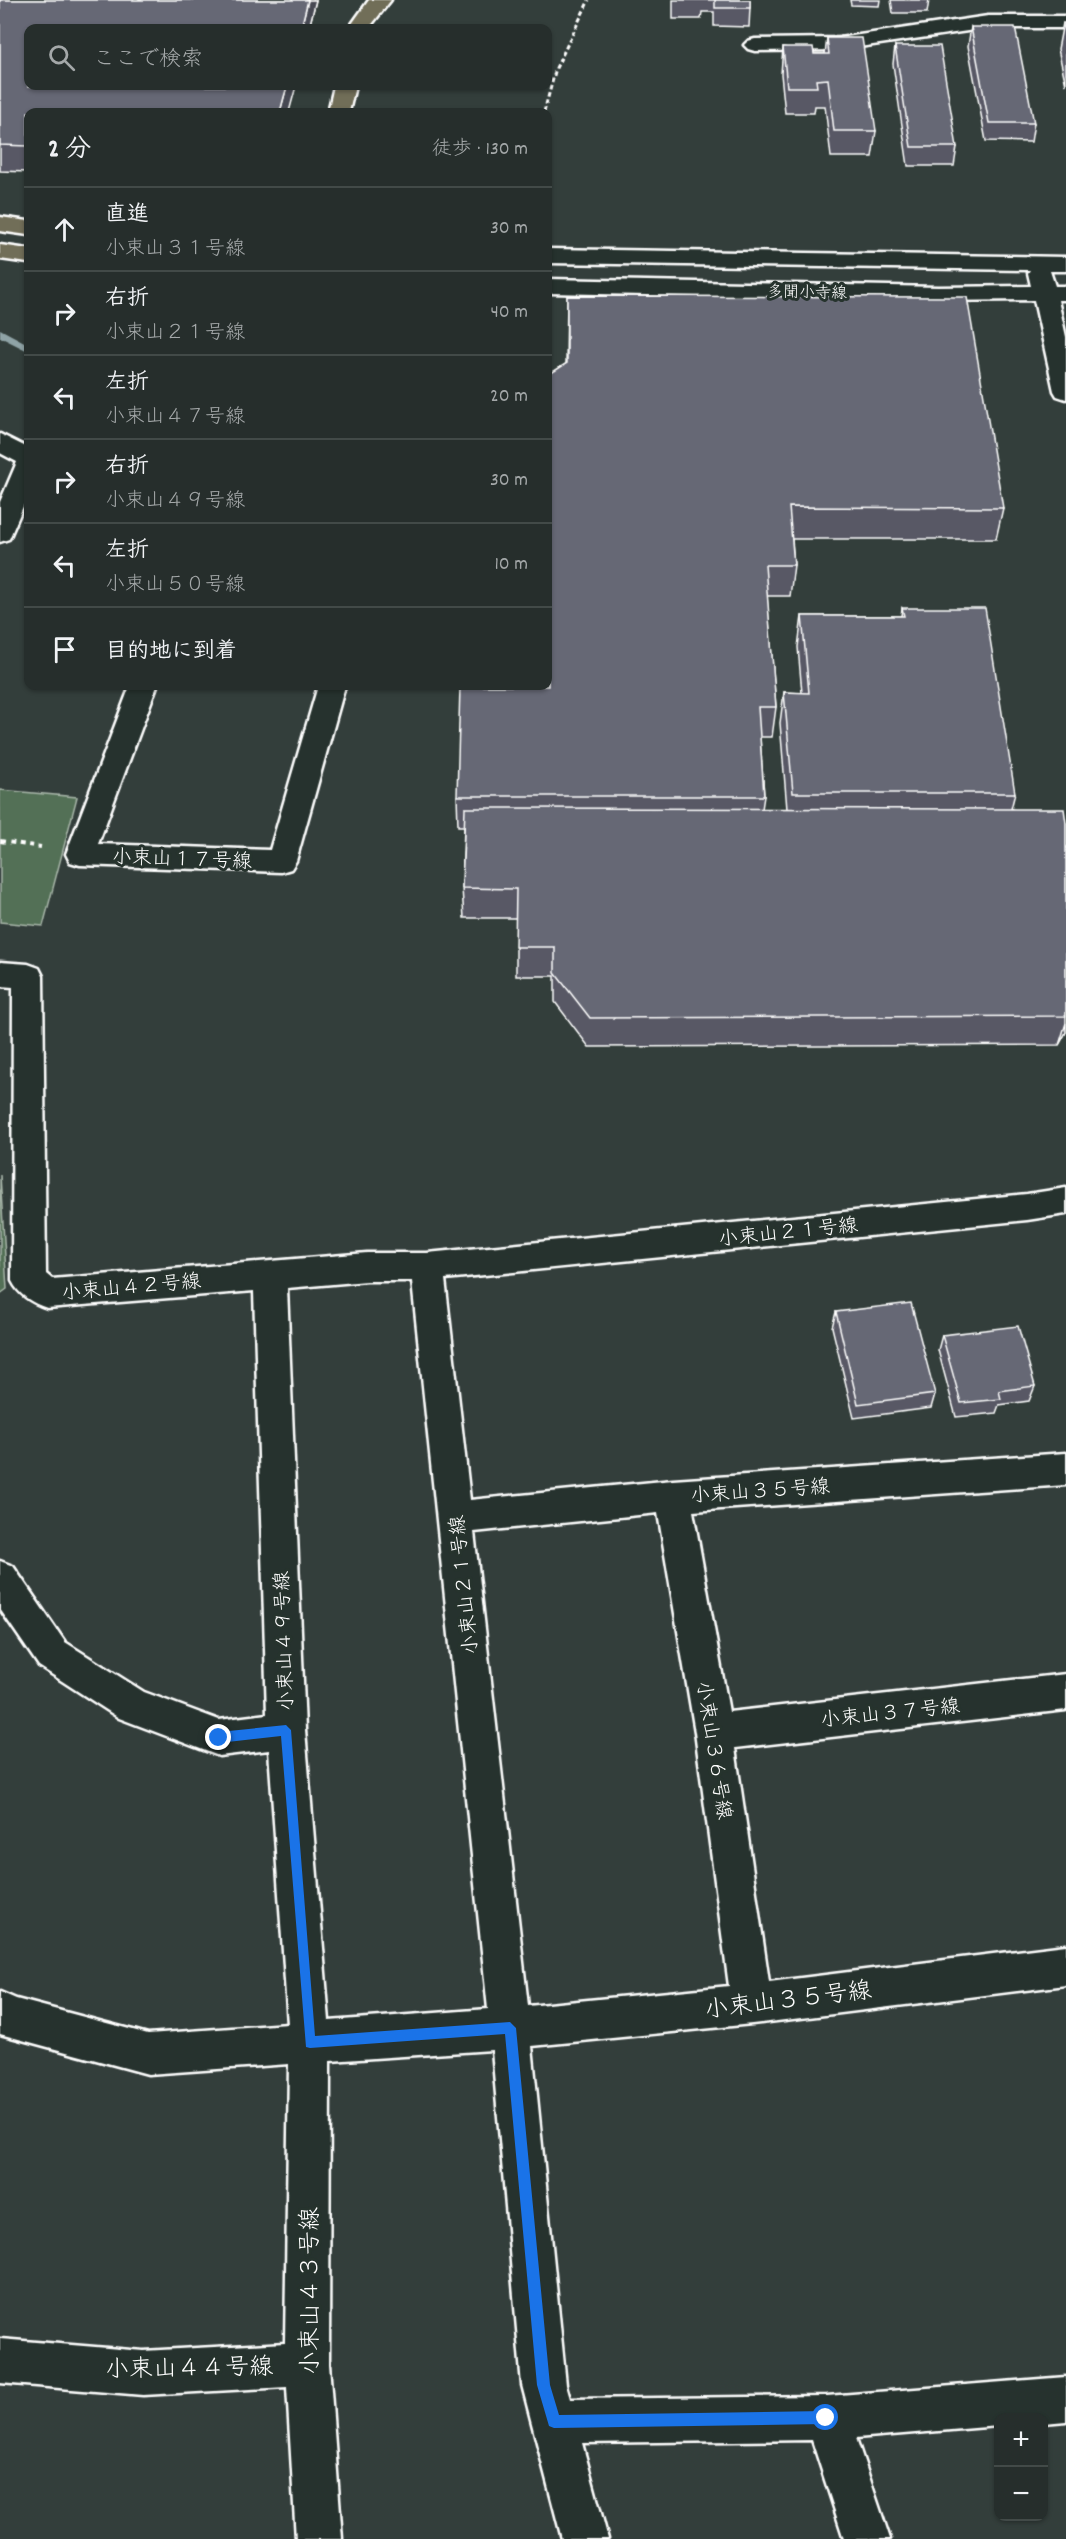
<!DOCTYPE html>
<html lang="ja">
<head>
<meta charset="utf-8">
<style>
  body { margin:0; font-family:Dekko,"Klee One",sans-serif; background:#323a38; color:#f1f3f6 }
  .controls { position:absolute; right:18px; bottom:18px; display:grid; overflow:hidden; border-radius:12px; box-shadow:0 2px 4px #0004 }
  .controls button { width:54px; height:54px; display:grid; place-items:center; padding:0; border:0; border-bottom:2px solid #424a48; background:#262e2c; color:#f1f3f6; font:30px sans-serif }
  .stop { position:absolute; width:18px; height:18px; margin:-14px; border:4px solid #1a73e8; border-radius:50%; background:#fff }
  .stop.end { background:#1a73e8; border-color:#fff; box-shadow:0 2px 6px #0008 }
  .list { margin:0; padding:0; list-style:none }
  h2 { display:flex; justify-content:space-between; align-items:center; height:78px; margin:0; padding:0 24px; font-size:26px }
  h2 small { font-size:20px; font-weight:400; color:#a4a8a9 }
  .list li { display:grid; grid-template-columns:39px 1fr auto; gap:18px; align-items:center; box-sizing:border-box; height:84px; padding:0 24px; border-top:2px solid #424a48 }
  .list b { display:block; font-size:22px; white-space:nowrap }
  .list p { margin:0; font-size:20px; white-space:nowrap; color:#a4a8a9 }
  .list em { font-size:20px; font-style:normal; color:#a4a8a9 }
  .icon { flex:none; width:33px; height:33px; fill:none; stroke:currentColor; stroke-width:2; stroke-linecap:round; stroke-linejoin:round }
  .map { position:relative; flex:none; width:1066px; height:2539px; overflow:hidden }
  .search { position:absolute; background:#262e2c; box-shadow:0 2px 4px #0004; left:24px; top:24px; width:528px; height:66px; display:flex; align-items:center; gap:15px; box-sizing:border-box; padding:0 21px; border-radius:12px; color:#a4a8a9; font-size:22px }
  .panel { position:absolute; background:#262e2c; box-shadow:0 2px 4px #0004; left:24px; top:108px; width:528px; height:582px; border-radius:12px }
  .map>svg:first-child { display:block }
  .green { fill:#536f56; stroke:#a9b7aa; stroke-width:1.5 }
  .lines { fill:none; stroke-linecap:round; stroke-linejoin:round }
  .stream { fill:#8fa3a6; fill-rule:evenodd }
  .minor-casing { stroke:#fff; stroke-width:5 }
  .major-casing { stroke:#fff; stroke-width:5 }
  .path-far1 { stroke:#fff; stroke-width:3; stroke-dasharray:4.5 3; stroke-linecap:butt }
  .path { stroke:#fff; stroke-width:4; stroke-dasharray:5 4.5; stroke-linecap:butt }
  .minor { fill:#26332d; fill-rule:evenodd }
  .major { fill:#716e59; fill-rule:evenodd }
  .wall { fill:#585965; stroke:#fff; stroke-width:1.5 }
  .shaded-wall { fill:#474952; stroke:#fff; stroke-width:1.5 }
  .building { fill:#666875; stroke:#fff; stroke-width:1.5 }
  .route { fill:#1a73e8 }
  .labels { text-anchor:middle; stroke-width:6; stroke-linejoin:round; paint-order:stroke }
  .far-street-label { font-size:16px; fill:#fff; stroke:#26332d }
  .street-label { font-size:20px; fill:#fff; stroke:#26332d }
  .near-street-label { font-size:24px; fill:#fff; stroke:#26332d }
</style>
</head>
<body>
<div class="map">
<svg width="1066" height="2539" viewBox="0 0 1066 2539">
  <rect width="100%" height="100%" fill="#333e3b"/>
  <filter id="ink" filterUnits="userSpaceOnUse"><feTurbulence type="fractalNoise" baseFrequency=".0167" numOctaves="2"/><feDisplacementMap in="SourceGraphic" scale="12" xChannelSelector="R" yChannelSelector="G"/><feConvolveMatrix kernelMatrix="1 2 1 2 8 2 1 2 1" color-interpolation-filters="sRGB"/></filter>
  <g filter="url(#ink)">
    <g class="green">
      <polygon points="0,790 77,797 43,926 0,922"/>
      <polygon points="0,1175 7,1289 0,1294"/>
    </g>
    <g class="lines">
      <polygon class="stream" points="0,329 28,344 28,351 0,337"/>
      <defs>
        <g id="minor">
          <polygon points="988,16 1066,16 1066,28 988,28 839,50 755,51 748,49 744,45 748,41 755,39 839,38"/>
          <polygon points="548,249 1066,257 1066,271 1050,271 1055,286 1066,286 1066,300 1058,300 1066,337 1066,399 1057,396 1054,391 1034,300 938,301 548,293 548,279 938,287 1031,286 1028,273 1030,270 548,263"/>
          <polygon points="0,434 28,448 28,495 9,539 0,542 0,502 17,462 0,453"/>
          <polygon points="130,686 157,686 98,844 270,850 318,686 345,686 296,861 291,869 281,872 80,865 70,862 66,854"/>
          <path d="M0 962 28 964 39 968 43 976 46 1274 52 1279 367 1253H427L1027 1194 1066 1188V1214L1027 1220 445 1279 470 1500 673 1480 1066 1453V1485L693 1511 729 1712 1066 1674V1710L735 1748 769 1982 1066 1945V1985L752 2024 532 2046 566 2385 570 2399 827 2396 1066 2377V2421L1044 2423V2418H998V2426L856 2438 890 2539H844L812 2440 582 2443 608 2539H562L522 2385 492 2050 330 2061 329 2364 342 2539H296L287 2387 143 2395 0 2383V2339L143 2351 285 2343 289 2064 148 2074 0 2034V1992L16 1999 148 2034 288 2024 269 1750 219 1756 119 1718 39 1666 0 1609V1561L13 1566 65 1642 144 1692 219 1720 267 1714 254 1291 47 1308C32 1303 19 1295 12 1281L13 987 0 986ZM367 1281H412L488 2009 329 2021 305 1730 287 1288ZM658 1513 695 1732 729 1986 528 2006 474 1532Z"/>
        </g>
        <g id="major">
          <polygon points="369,0 391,0 369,28 349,28"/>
          <polygon points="334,86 355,86 349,112 328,112"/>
          <polygon points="0,217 28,221 28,235 0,231"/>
          <polygon points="0,245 28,249 28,263 0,259"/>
        </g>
      </defs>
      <use href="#minor" class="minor-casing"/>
      <use href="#major" class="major-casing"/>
      <polyline class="path-far1" points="544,112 556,68 589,0"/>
      <polyline class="path" points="0,841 41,847"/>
      <use href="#minor" class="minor"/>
      <use href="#major" class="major"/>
    </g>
    <g class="wall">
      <polygon points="0,0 316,0 309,28 28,28 28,172 0,171"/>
      <polygon points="673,0 750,0 750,8 749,27 714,26 714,12 702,12 701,19 673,19"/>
      <polygon points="850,0 880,0 879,6 851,5"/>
      <polygon points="891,0 929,0 927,13 893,13"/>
      <polygon points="1063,23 1066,35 1066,85 1058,49"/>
      <polygon points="971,27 1034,123 1031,142 986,141 968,46"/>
      <polygon points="827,38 876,131 872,157 831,157 825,106 815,106 814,113 785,113 781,74 783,47 814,54 825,54"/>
      <polygon points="895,46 957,147 954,166 908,166 893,64"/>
      <polygon points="567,296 1003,508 996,539 792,539 794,565 790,596 767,596 776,707 772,737 760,737 764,796 762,809 787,809 780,723 784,692 802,693 798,647 802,616 901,616 902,608 1015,793 1011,809 1066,823 1066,1032 1059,1045 589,1047 555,1002 555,976 516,976 516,918 464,918 462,888 464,826 458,826 457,796 548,686 566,363"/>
      <polygon points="836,1312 935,1394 931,1408 854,1418 832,1327"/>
      <polygon points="942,1335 1035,1386 1029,1401 999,1405 996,1413 956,1417 938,1350"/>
    </g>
    <g class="shaded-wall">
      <polygon points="308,0 316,0 309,28 301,28"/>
      <polygon points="287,86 296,86 289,112 280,112"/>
      <polygon points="1066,1023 1066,1032 1059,1045"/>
    </g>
    <g class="building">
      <polygon points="0,0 308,0 301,28 28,28 28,86 287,86 280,112 28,112 28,146 0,145"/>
      <rect x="715" y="0" width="35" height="8"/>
      <polygon points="1063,23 1066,23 1066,35"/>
      <polygon points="971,27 1015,27 1034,123 989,123"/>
      <polygon points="827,38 862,38 876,131 834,131 828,79 816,80 817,87 787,87 783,47 813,47 814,54 829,54"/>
      <polygon points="895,46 940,46 957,147 911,147"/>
      <polygon points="567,296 967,297 1003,508 789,507 794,565 765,565 776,707 758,707 764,796 457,796 460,686 548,686 548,375 567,363"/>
      <polygon points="902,608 985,608 1015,793 793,793 784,692 809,693 802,616 904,616"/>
      <polygon points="465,808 1064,809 1066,823 1066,1016 590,1018 555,973 555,947 515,947 516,889 462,888"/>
      <polygon points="911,1303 935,1394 858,1404 836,1312"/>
      <polygon points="1018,1326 1035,1386 999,1391 1001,1399 961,1403 942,1335"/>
    </g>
  </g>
  <polygon class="route" points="286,1725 291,1730 315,2036 510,2022 516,2028 550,2385 559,2415 826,2411 831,2413 833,2418 831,2422 826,2424 554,2428 549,2426 537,2385 505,2034 310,2048 306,2047 281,1736 219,1743 213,1738 219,1732"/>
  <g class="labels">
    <g class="far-street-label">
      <text transform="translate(807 291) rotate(1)" y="6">多聞小寺線</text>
    </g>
    <g class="street-label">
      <text transform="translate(182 858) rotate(2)" y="7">小束山１７号線</text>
      <text transform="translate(788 1231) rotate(-6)" y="7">小束山２１号線</text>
      <text transform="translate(131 1286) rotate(-5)" y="7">小束山４２号線</text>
      <text transform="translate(760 1490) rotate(-4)" y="7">小束山３５号線</text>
      <text transform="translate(463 1585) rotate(-96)" y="7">小束山２１号線</text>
      <text transform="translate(283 1641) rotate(-92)" y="7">小束山４９号線</text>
      <text transform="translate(890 1712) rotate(-6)" y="7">小束山３７号線</text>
      <text transform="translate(715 1750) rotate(81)" y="7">小束山３６号線</text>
    </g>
    <g class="near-street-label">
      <text transform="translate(788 1999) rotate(-7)" y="8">小束山３５号線</text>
      <text transform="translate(309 2291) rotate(-90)" y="8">小束山４３号線</text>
      <text transform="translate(189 2367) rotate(-1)" y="8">小束山４４号線</text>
    </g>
  </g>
</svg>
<div class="controls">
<button>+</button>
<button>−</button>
</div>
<div class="stop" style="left:826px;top:2418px"></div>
<div class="stop end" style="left:219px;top:1738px"></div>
<div class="search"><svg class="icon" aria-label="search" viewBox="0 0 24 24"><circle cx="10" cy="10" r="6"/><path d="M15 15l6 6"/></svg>ここで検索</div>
<section class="panel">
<h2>2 分<small>徒歩 · 130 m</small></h2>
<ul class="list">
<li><svg class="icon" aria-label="ahead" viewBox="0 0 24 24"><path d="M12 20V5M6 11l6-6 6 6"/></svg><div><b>直進</b><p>小束山３１号線</p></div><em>30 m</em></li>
<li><svg class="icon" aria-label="right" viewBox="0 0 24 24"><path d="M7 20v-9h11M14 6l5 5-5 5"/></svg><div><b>右折</b><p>小束山２１号線</p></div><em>40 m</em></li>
<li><svg class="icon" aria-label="left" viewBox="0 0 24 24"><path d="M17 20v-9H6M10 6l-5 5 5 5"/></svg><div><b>左折</b><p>小束山４７号線</p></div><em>20 m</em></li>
<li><svg class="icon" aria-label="right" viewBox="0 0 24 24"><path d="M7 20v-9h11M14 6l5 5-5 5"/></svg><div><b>右折</b><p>小束山４９号線</p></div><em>30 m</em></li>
<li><svg class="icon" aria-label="left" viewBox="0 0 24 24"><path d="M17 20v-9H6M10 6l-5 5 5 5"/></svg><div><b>左折</b><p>小束山５０号線</p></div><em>10 m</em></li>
<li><svg class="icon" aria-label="arrive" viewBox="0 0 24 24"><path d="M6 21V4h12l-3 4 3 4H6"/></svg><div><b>目的地に到着</b></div></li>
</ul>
</section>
</div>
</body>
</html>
